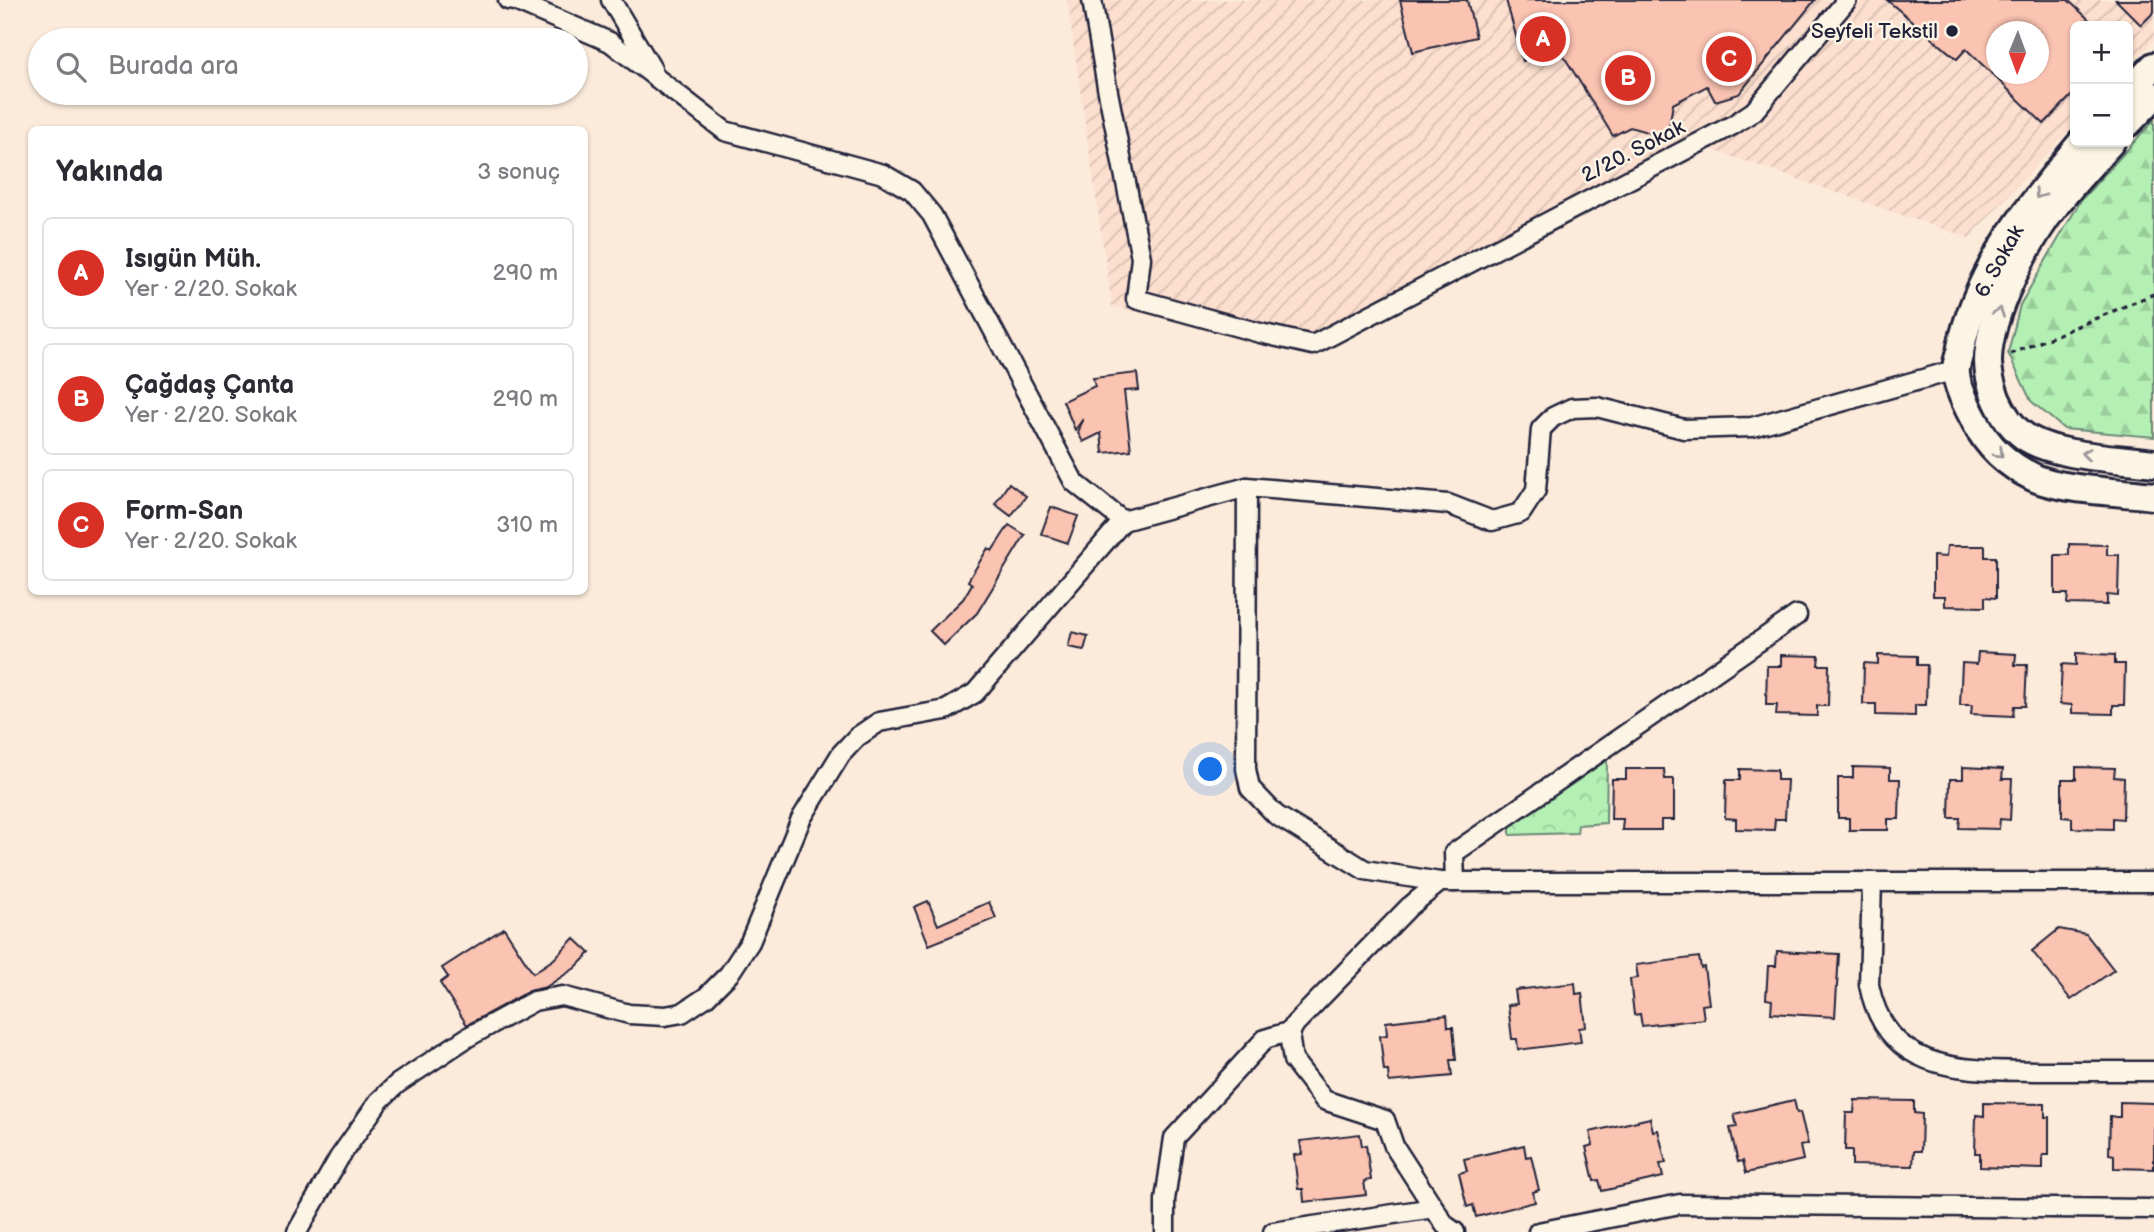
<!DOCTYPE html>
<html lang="tr">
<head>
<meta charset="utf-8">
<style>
  body { margin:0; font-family:"Balsamiq Sans",sans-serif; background:#f2f2f3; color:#2b2b33 }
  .controls { position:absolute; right:21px; top:21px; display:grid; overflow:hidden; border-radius:10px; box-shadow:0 2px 5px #0004 }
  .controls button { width:63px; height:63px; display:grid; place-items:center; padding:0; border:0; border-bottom:2px solid #e1e1e2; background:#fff; color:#2b2b33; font:35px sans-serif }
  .compass { position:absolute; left:1986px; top:21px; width:63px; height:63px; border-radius:50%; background:#fff; box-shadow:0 2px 5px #0004; rotate:181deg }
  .you { position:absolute; left:1211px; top:770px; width:24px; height:24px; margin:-18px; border:5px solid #fff; border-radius:50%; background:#1a73e8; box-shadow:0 0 0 10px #1a73e833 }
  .badge { display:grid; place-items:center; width:46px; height:46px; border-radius:50%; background:#d93025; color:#fff; font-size:23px; font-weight:700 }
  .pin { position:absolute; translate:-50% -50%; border:4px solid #fff; box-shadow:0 2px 7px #0006 }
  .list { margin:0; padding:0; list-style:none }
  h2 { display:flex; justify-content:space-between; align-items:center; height:91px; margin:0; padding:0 28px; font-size:30px }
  h2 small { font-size:23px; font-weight:400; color:#7c7c81 }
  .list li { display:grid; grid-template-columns:46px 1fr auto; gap:21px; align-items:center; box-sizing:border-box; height:112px; margin:0 14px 14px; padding:0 14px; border:2px solid #e1e1e2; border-radius:10px }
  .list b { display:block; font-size:26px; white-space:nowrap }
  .list p { margin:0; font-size:23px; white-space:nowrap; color:#7c7c81 }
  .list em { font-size:23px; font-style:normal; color:#7c7c81 }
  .icon { flex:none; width:38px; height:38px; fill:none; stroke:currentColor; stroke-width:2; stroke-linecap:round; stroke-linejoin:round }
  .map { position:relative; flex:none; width:2154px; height:1232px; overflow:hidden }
  .search { position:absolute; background:#fff; box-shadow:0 2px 5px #0004; left:28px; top:28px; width:560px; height:77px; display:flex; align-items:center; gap:18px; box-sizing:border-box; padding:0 24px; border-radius:38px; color:#7c7c81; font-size:26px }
  .panel { position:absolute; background:#fff; box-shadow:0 2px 5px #0004; left:28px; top:126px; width:560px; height:469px; border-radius:10px }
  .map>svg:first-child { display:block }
  .industrial { fill:url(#industrial-furrows); fill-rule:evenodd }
  .forest { fill:url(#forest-firs); stroke:#6b8877; stroke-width:2 }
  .park { fill:url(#park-crowns); stroke:#6b8877; stroke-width:2 }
  .building { fill:#fbc3b1; stroke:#22223b; stroke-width:2; fill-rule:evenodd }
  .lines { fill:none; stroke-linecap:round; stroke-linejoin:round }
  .street-casing { stroke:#22223b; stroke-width:23 }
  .secondary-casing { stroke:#22223b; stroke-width:32 }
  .path { stroke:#22223b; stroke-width:3.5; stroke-dasharray:5 5; stroke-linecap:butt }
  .street { stroke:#fcf5e5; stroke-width:18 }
  .secondary { stroke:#fcf5e5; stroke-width:26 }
  .oneway { stroke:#9a9698 }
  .poi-dot { fill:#22223b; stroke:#fcf5e5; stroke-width:2.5 }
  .labels { text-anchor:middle; stroke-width:5; stroke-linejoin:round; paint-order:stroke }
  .poi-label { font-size:21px; fill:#22223b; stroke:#fcf5e5; text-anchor:end }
  .street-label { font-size:21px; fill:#22223b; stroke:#fcf5e5 }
</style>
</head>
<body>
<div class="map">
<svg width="2154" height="1232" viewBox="0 0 2154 1232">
  <defs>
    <pattern id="industrial-furrows" width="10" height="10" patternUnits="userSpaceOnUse" patternTransform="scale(1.75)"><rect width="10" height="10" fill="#fcdfce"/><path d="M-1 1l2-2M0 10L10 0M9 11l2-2" fill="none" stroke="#d8bfb2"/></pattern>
    <pattern id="forest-firs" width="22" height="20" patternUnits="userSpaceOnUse" patternTransform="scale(1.75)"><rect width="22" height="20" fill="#b4efb3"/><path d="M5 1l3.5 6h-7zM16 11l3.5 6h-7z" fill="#9acd9b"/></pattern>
    <pattern id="park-crowns" width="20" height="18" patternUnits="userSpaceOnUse" patternTransform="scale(1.75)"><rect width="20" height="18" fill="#b4efb3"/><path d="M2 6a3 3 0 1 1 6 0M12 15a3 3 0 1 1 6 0" fill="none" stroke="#9acd9b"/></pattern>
  </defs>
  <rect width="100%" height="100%" fill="#fcebdb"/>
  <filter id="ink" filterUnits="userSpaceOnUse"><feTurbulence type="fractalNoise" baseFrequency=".0143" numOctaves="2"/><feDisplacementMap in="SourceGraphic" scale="14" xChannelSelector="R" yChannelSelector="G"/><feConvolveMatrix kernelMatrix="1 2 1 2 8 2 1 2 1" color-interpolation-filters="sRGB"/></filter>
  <g filter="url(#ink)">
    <path class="industrial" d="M1067 0H2154V40L2128 68V26H2075V124L1969 238 1698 145 1309 354 1112 306ZM1996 32H2038V74H1996Z"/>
    <polygon class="forest" points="2154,120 2154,437 2064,429 2031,401 2008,353 2020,305 2081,200"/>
    <polygon class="park" points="1607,760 1606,823 1578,825 1577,833 1510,835 1510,826"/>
    <g class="building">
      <polygon points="1400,0 1467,0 1476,37 1413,52"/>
      <polygon points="1506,0 1815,0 1739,94 1715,101 1707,86 1673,104 1667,138 1630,127 1613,136 1557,45 1523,61"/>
      <path d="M1887 0H2068L2096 26H2075V92L2044 124 1966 49 1957 59ZM1997 32H2039V74H1997Z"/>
      <polygon points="2116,0 2154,0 2154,12 2141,25"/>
      <polygon points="1137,373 1139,390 1124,391 1131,450 1103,453 1101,433 1083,442 1078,433 1083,419 1075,430 1063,401 1095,386 1093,378"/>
      <polygon points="1009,483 1026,496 1011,516 995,504"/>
      <polygon points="1051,507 1078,516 1068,543 1041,534"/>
      <polygon points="1009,525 1025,535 977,613 944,645 930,631 963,599 972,584 968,581 988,548 992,551"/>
      <polygon points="2069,544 2107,545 2107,555 2119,555 2118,596 2107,595 2107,605 2067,604 2068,594 2055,594 2055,555 2069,555"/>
      <polygon points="1947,546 1985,546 1985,557 1996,557 1996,598 1985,597 1985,607 1945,606 1945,596 1933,596 1933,556 1946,557"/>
      <polygon points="1072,632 1088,636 1084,650 1068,647"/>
      <polygon points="1978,652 2016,654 2015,665 2027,665 2025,706 2014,706 2013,716 1971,714 1972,705 1960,705 1962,663 1977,664"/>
      <polygon points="2076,653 2115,655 2115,664 2125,664 2124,705 2113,705 2113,714 2072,713 2072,705 2060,704 2062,664 2076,665"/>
      <polygon points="1781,655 1819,656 1818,665 1829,665 1828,706 1817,706 1817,716 1776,715 1777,705 1766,705 1767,666 1781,666"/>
      <polygon points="1878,655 1917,656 1917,665 1927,665 1926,705 1915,705 1915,716 1876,715 1876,704 1863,704 1864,663 1878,664"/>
      <polygon points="1853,767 1890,768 1890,779 1900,779 1899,819 1888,819 1888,830 1849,830 1849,818 1838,818 1838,778 1853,778"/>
      <polygon points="1963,767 2003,769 2002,779 2012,779 2010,820 2000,819 1999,829 1959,828 1960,818 1949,818 1950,779 1963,779"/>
      <polygon points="2076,767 2115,768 2114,777 2124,778 2123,819 2113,818 2113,829 2072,828 2072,818 2062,817 2062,779 2076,779"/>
      <polygon points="1626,769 1664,769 1665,779 1674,779 1674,820 1661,820 1661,830 1622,830 1623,819 1611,819 1612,779 1626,779"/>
      <polygon points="1740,769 1777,770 1777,780 1787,780 1785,819 1775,819 1774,830 1736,829 1736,819 1725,818 1726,780 1740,780"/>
      <polygon points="928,901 938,925 989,902 996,918 929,945 914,907"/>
      <polygon points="504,928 533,973 554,959 574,938 590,953 575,968 546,987 529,991 467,1025 440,983 448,977 442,968"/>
      <polygon points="2059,929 2086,934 2114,970 2071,1000 2032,951"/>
      <polygon points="1777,951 1839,954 1835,1017 1771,1013 1772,1000 1766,999 1768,966 1776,966"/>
      <polygon points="1699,957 1701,968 1704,967 1709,1004 1702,1005 1704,1019 1642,1026 1640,1014 1634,1015 1630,979 1638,978 1636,965"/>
      <polygon points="1575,983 1576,994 1582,993 1586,1027 1579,1028 1581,1042 1518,1050 1517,1039 1512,1039 1508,1005 1517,1004 1515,990"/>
      <polygon points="1447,1015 1448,1027 1453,1027 1456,1060 1450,1060 1452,1076 1389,1082 1388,1071 1384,1071 1380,1036 1387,1035 1386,1022"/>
      <polygon points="1794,1100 1797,1113 1800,1112 1808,1144 1800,1146 1803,1160 1746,1173 1743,1161 1738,1162 1730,1128 1737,1127 1734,1114"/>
      <polygon points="1855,1100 1914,1101 1914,1113 1922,1114 1921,1151 1914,1151 1913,1166 1852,1165 1852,1150 1845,1150 1846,1113 1854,1113"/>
      <polygon points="2120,1102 2154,1103 2154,1169 2114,1168 2114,1155 2109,1154 2110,1117 2120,1117"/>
      <polygon points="1984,1103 2045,1104 2045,1117 2049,1117 2049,1155 2043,1155 2043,1169 1980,1167 1980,1153 1975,1153 1976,1115 1984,1116"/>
      <polygon points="1650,1118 1653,1131 1658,1130 1666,1163 1660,1164 1663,1177 1602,1191 1599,1180 1594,1181 1586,1147 1593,1145 1590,1132"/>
      <polygon points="1360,1134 1362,1146 1366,1145 1371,1180 1364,1181 1366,1195 1304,1202 1303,1189 1298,1189 1294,1155 1302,1154 1300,1141"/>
      <polygon points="1524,1145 1526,1157 1531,1156 1539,1190 1533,1192 1535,1202 1476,1217 1473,1205 1467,1207 1459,1173 1467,1171 1464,1159"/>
    </g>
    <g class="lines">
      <defs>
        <g id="street">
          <polyline points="508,0 515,1 610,42 725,131 883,174 912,191 932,215 1074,482 1123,521 1247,487 1448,504 1492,521 1521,513 1536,490 1541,429 1553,417 1572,408 1597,407 1684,429 1752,427 1955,370"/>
          <polyline points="611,0 652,69"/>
          <polyline points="1092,0 1107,87 1141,258 1136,299 1260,333 1313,345 1733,125 1754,111 1847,0"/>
          <polyline points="1247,487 1246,769 1250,788 1276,815 1365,870 1440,882"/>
          <polyline points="1455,882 1454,853 1797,615"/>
          <path d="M1872 882 1869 985C1887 1074 1962 1070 2036 1071 2075 1071 2115 1071 2154 1071"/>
          <polyline points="297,1232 339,1158 379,1101 397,1084 468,1037 534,1001 562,996 629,1014 665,1016 682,1013 706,997 729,974 750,942 801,819 841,754 857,737 879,722 946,710 975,693 1123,521"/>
          <polyline points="1165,1232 1165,1200 1174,1138 1265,1039 1291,1031"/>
          <polyline points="1273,1232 1434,1208"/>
          <polyline points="1455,1232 1445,1225 1394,1146 1385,1120 1324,1100 1293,1060 1290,1041 1291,1031 1295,1024 1409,907 1440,882 2154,882"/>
          <polyline points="1538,1232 1680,1204 2154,1209"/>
        </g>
        <g id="secondary">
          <polyline points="2128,93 2154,66"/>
          <polyline points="2128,123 2154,96"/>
          <path d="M2082 142C2031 203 1978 268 1961 347 1960 354 1957 361 1956 368 1954 382 1969 410 1976 423 1988 447 2008 465 2033 477 2059 490 2122 492 2154 496"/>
          <path d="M2111 142C2092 163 2072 184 2055 206 2027 242 1988 315 1988 362 1988 374 1992 387 1996 398 2002 412 2011 427 2024 436 2054 457 2117 458 2154 463"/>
        </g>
      </defs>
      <use href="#street" class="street-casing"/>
      <use href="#secondary" class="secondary-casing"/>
      <polyline class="path" points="2011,354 2154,294"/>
      <use href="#street" class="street"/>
      <use href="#secondary" class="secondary"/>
    </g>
    <defs><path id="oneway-chevron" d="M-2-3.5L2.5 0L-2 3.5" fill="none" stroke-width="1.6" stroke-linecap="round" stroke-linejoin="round" transform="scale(1.75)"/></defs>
    <g class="oneway">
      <use href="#oneway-chevron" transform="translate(2039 194) rotate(126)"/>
      <use href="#oneway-chevron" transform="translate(1999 312) rotate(-71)"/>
      <use href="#oneway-chevron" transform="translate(1999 453) rotate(44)"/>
      <use href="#oneway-chevron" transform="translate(2086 454) rotate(-173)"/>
    </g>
  </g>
  <circle class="poi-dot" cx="1952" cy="31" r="7"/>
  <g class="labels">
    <g class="poi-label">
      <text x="1938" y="38">Seyfeli Tekstil</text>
    </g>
    <g class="street-label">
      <text transform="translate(1633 151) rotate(-27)" y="7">2/20. Sokak</text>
      <text transform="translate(1999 261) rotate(-61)" y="7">6. Sokak</text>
    </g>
  </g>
</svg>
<div class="controls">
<button>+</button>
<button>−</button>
</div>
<svg class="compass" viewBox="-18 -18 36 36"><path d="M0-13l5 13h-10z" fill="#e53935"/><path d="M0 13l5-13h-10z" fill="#7c7c81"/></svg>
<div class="you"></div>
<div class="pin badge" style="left:1543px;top:39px">A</div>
<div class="pin badge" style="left:1628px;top:78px">B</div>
<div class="pin badge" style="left:1729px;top:59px">C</div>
<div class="search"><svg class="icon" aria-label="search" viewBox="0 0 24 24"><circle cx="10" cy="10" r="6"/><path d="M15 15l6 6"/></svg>Burada ara</div>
<section class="panel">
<h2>Yakında<small>3 sonuç</small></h2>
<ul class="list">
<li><span class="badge">A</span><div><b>Isıgün Müh.</b><p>Yer · 2/20. Sokak</p></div><em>290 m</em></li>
<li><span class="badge">B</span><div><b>Çağdaş Çanta</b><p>Yer · 2/20. Sokak</p></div><em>290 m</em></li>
<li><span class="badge">C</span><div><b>Form-San</b><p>Yer · 2/20. Sokak</p></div><em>310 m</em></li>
</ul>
</section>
</div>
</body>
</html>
